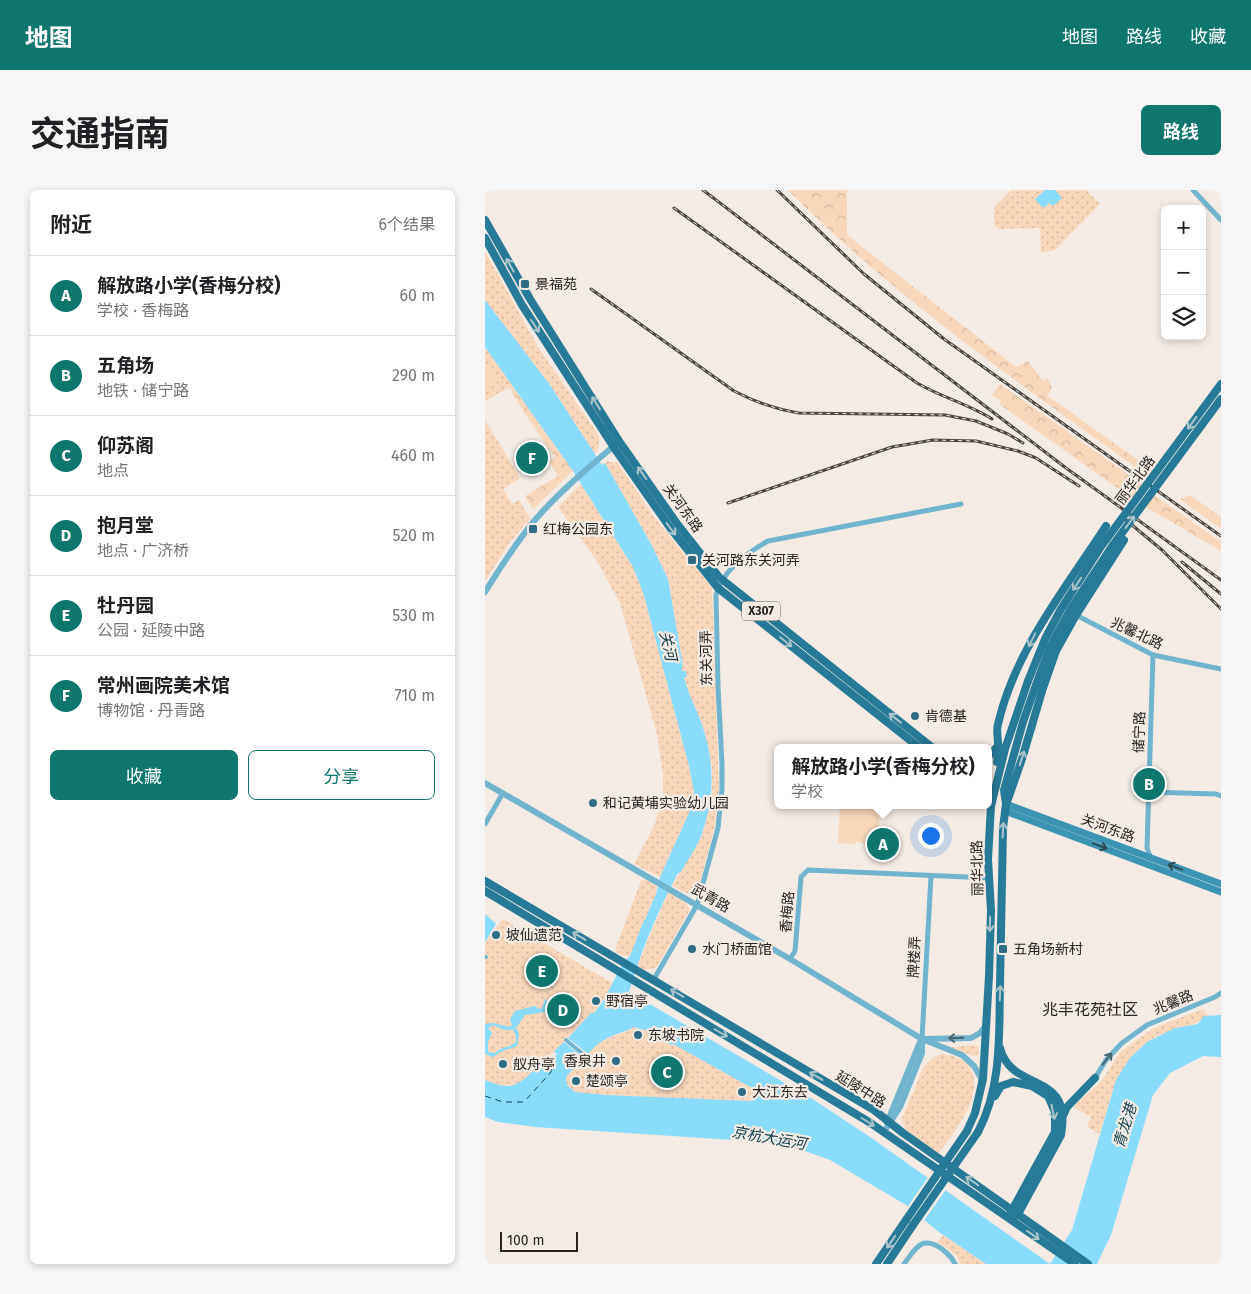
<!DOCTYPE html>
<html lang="zh">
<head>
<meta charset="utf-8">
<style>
  body { margin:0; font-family:"Fira Sans","Noto Sans SC",sans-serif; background:#f6f6f6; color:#202124 }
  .controls { position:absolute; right:15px; top:15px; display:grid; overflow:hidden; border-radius:8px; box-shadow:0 2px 8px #0003 }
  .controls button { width:45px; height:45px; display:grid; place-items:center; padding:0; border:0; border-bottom:1px solid #e0e0e0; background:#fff; color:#202124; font:25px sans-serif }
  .scale { position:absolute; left:15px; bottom:12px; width:78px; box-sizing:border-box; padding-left:5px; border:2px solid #272421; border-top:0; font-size:14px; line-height:18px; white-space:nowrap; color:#272421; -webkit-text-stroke:4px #f4ebe4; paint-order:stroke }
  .you { position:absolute; left:445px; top:645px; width:18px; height:18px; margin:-12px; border:4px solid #fff; border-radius:50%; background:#1a73e8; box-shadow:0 0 0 8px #1a73e833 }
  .badge { display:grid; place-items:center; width:32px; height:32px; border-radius:50%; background:#0f766e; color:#fff; font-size:16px; font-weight:700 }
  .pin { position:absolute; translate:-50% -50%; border:2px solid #fff; box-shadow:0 1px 5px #0006 }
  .popup { position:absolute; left:289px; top:554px; width:218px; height:65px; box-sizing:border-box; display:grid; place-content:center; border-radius:8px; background:#fff; filter:drop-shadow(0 1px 4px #0005); font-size:16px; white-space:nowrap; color:#757577 }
  .popup b { font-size:19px; color:#202124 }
  .popup::after { content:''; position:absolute; left:50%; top:100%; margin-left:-10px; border:10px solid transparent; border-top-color:#fff }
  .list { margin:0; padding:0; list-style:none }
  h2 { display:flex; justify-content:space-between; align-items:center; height:65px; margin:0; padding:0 20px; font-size:21px }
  h2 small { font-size:16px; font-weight:400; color:#757577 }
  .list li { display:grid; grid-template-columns:32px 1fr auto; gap:15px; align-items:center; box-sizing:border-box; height:80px; padding:0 20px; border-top:1px solid #e0e0e0 }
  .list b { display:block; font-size:19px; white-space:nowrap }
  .list p { margin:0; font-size:16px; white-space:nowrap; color:#757577 }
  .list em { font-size:16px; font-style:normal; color:#757577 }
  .actions { display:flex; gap:10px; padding:15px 20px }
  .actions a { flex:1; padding:11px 0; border:1px solid #0f766e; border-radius:8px; text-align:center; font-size:18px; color:#0f766e }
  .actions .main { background:#0f766e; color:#fff }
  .icon { flex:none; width:28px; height:28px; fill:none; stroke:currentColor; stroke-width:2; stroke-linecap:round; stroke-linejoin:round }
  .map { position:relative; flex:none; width:736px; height:1074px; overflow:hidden; border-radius:8px }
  header { display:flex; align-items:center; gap:30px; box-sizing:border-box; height:70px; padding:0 25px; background:#0f766e; color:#fff }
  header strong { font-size:24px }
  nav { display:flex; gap:28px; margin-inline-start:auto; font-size:18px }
  .intro { display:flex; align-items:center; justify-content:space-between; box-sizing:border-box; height:120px; padding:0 30px }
  h1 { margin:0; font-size:35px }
  .button { padding:12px 22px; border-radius:8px; background:#0f766e; color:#fff; font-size:18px; font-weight:700 }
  main { display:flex; gap:30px; padding:0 30px }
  aside { flex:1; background:#fff; border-radius:8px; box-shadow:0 2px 8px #0003 }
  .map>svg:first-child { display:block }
  .forest { fill:url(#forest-crowns) }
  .park { fill:url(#park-dots) }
  .pitch { fill:#f8d7ba }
  .water { fill:#89dcfc; fill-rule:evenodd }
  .pier { fill:#f4ebe4 }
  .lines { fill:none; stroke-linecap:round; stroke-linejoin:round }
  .ferry { stroke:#124353; stroke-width:1; stroke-dasharray:6 5; stroke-linecap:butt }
  .pedestrian { stroke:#70b4ce; stroke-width:4 }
  .minor { stroke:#70b4ce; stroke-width:5 }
  .tertiary { stroke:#70b4ce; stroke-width:6 }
  .secondary { stroke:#3b94b3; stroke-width:7 }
  .primary { stroke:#277b98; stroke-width:8 }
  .rail-casing { stroke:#494541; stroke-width:3 }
  .rail { stroke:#f4ebe4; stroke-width:1; stroke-dasharray:4; stroke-linecap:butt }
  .primary-bridge { stroke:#277b98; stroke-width:8 }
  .oneway { stroke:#acc4c9 }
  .oneway2 { stroke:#2e4b54 }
  .oneway3 { stroke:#48656f }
  .poi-dot { fill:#306d84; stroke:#f4ebe4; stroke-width:2 }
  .labels { text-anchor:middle; stroke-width:4.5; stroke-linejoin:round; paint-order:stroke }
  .shield { fill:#f4ebe4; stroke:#64605c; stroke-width:1 }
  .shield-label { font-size:12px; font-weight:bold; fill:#272421 }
  .poi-label { font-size:14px; fill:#272421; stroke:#f4ebe4; text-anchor:start }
  .street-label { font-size:14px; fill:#272421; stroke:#f4ebe4 }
  .water-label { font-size:15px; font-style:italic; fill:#124353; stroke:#f4ebe4 }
  .quarter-label { font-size:16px; fill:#272421; stroke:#f4ebe4 }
</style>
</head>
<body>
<header>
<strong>地图</strong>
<nav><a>地图</a><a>路线</a><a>收藏</a></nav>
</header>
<div class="intro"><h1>交通指南</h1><a class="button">路线</a></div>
<main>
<aside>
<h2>附近<small>6个结果</small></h2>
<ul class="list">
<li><span class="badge">A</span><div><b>解放路小学(香梅分校)</b><p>学校 · 香梅路</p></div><em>60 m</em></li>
<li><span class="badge">B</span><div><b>五角场</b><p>地铁 · 储宁路</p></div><em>290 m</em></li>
<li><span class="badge">C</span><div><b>仰苏阁</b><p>地点</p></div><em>460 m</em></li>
<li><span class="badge">D</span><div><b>抱月堂</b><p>地点 · 广济桥</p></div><em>520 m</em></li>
<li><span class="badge">E</span><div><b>牡丹园</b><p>公园 · 延陵中路</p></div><em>530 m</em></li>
<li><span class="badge">F</span><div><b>常州画院美术馆</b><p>博物馆 · 丹青路</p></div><em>710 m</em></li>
</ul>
<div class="actions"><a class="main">收藏</a><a>分享</a></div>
</aside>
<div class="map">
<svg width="736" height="1074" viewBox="0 0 736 1074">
  <defs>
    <pattern id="forest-crowns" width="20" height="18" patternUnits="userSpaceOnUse" patternTransform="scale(1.25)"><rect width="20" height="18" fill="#f8d7ba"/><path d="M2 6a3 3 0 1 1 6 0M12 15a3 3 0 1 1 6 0" fill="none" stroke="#d5b8a0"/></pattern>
    <pattern id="park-dots" width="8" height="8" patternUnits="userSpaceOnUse" patternTransform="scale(1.25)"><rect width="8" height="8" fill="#f8d7ba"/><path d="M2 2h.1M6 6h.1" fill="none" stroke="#d5b8a0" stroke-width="1.8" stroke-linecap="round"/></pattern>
  </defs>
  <rect width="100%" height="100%" fill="#f4ebe4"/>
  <g class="forest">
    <path d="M303 0H362V45L531 177 543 171 558 191 562 188 567 197 563 206 668 281 664 287C539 196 412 110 303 0Z"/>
    <polygon points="0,157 88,281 48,319 40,306 73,286 64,271 70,267 40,224 24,197 0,211"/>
    <polygon points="515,194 658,295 648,309 514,214 516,211 507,205"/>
    <polygon points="669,305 736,352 736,361 661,317"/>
    <polygon points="705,305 736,327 736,339 695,309"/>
  </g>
  <g class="park">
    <polygon points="526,0 601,0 615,14 570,60 556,63 555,38 514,39 509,35 509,17"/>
    <polygon points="0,61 53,157 114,246 114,257 110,264 65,195 0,110"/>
    <polygon points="0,157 27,195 0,211"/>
    <polygon points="0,230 35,288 18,299 27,314 34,310 45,329 25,352 0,391"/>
    <path d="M123 271 133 273 169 327 227 398 234 599 230 636 214 696 212 702C201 706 196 701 187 695L216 648 227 606V576L219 540 202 499 199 487H202L197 482V476L198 475 183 389 165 352 120 273Z"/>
    <polygon points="96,294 148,377 158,402 204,576 209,601 208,614 175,687 149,674 169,636 178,609 178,584 172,544 135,413 112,371 73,317"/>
    <polygon points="160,689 172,696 171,704 145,766 137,765 131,762 131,757 156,691"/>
    <polygon points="183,702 201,713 205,720 171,778 159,780 152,776"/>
    <path d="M18 729 129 794 121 805 123 806 109 823H107L53 878 55 880C37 897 22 899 0 890V752Z"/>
    <path d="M718 819 723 826 719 827C710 837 697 835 685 841 677 844 667 848 661 853 631 877 625 909 615 944L602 937 606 927 588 917 616 892 635 862 669 838Z"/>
    <path d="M148 837 164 841V843L176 848V850L187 855 188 853 269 899 272 902 271 909 266 911 121 905 90 902 82 895 81 887 82 884C93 873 104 858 117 851 128 845 143 843 148 837Z"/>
    <polygon points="491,855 494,857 493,866 489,866 467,859 467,857"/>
    <path d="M456 864C466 865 477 867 484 876 502 901 469 943 454 963 442 955 417 944 417 928L439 876 449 867Z"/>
    <polygon points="458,1045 501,1074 475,1074 472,1066 453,1052"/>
  </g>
  <g class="pitch">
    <polygon points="5,174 15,191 0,200 0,177"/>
    <polygon points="355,615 368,615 368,625 369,615 395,615 393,654 389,654 388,652 380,654 371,651 370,654 353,653"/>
  </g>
  <g class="water">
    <polygon points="560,0 570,0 577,8 568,16 564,13 560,17 556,16 550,9"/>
    <path d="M0 110 65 195 117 275 120 273 165 352 183 389 198 476H197V481H201L202 487H199C203 506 214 522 219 541 230 576 229 612 216 646 211 659 202 671 195 683H193C173 721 156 760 144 802L329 910 385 947 565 1074 587 1040 631 890 645 868 662 852 690 838 713 834 719 826 736 825V867L718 866 685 883 668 905 626 1045 612 1074H501L454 1042 421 1015 345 970 309 957 279 952 50 937 13 932 0 927V890C25 900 30 898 49 880L52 883 55 881 53 878 56 875 59 877 72 864 69 861 79 852 98 868 81 887 82 895 90 902 121 905 266 911 271 909 272 903 269 899 188 854 187 855 175 850 176 848 164 843V841L148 837C143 841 143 840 135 843 122 847 111 854 103 864L83 848 107 822 109 823 122 806 121 805C128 795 136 772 145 766L159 730H160L171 704 175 687 208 614 209 601 204 576 158 402 148 377 88 281 0 157Z"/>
    <polygon points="0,724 11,734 0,752"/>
    <path d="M60 809 65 813 64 818 76 827 74 830 59 822 40 825 31 838 34 844 32 856 15 862 8 867 0 864V834L8 833 25 837 27 835 25 829 30 821 50 816 54 819 57 818ZM8 835 20 840H28L31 846V852C25 858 17 856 10 863L3 862V852L7 843 3 838Z"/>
  </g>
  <polygon class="pier" points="444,986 462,998 438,1032 421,1019"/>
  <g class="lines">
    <polyline class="ferry" points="0,906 18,912 39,912 66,882 67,874 65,871"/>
    <g class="pedestrian">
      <polyline points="0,767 1,767"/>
      <polyline points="81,850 100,866"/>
    </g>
    <g class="minor">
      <polyline points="708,0 736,30"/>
      <polyline points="591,425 668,465 736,479"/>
      <polyline points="663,602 731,604 736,606"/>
      <polyline points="0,634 18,603"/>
      <polyline points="666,669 662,658 668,465"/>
      <polyline points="305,769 310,761 316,687 323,680 504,688"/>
      <path d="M169 789 212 715 233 638 237 599V574L233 497 231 405C236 382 263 362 283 351L476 314"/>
      <polyline points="437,849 446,686"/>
      <polyline points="610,888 621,870 637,853 662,835 730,807 736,803"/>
      <path d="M419 1074C431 1058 436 1045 457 1059 463 1064 467 1067 470 1074"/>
    </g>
    <g class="tertiary">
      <path d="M0 402C16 377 31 352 50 330 74 302 103 278 131 254"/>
      <polyline points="0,593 305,769 437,849 477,865 489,876 496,888 496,892"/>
      <polyline points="440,849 486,848 495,843 501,835"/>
      <polyline points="402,933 435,852"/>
      <polyline points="399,942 415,917 437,863 437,849"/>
    </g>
    <g class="secondary">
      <polyline points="521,614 736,694"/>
      <polyline points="520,621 736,702"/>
    </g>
    <g class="primary">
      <polyline points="0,30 45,109 134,251 193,335 234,387 448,558"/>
      <polyline points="0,48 37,115 132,262 186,339 233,398 435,558"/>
      <polyline points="503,567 513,556"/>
      <path d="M512 572C513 566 514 559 513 553 513 547 511 541 513 534 530 460 581 398 621 336"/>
      <polyline points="522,612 537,569 557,501 571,461 591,425 639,350"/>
      <polyline points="0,691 389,920 418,943 603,1074"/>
      <polyline points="0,701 384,932 590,1074"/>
      <path d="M515 858C527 904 588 879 576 945L533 1024 530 1026"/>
      <polyline points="510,906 516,896 528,892 547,896 563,906 570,922 570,942 526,1022"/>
      <polyline points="578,926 582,917 610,888"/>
      <polyline points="482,941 490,923 498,889 504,786 506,721 503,669 506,616 520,559 543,491"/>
      <path d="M493 942C517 897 514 844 515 794 516 742 517 690 518 638L521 614 519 600 538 532 551 495"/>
      <polyline points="391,1074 421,1030"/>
      <polyline points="402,1074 428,1035"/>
    </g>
    <defs>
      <g id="rail">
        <polyline points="218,0 581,278 736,390"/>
        <polyline points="292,0 379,84 459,149 736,346"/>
        <path d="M189 18 432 193C456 207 483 214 507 229"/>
        <path d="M106 99 249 201C270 212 290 219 314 223L460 225 491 231 523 244 538 253"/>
        <polyline points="243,313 407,257 448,250 491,251 533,261 551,268 594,296"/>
        <polyline points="641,330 677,360 736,419"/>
        <polyline points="697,372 736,404"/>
      </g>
    </defs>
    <use href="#rail" class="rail-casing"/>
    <use href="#rail" class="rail"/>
    <g class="primary-bridge">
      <polyline points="543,491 560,449 576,419 615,358 736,194"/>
      <polyline points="551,495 565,457 585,420 628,355 736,209"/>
      <polyline points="421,1030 482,941"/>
      <polyline points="428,1035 493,942"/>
    </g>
  </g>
  <defs><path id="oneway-shaft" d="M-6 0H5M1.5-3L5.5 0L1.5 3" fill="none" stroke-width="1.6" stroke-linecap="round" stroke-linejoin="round" transform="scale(1.25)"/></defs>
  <g class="oneway">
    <use href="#oneway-shaft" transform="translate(25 75) rotate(-119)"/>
    <use href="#oneway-shaft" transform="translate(50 136) rotate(57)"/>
    <use href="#oneway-shaft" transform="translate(111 213) rotate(-122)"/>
    <use href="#oneway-shaft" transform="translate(707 233) rotate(126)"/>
    <use href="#oneway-shaft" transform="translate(157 283) rotate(-125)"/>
    <use href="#oneway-shaft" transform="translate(645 332) rotate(-54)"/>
    <use href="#oneway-shaft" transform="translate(186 339) rotate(53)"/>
    <use href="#oneway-shaft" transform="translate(592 394) rotate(123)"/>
    <use href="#oneway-shaft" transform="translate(547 450) rotate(116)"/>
    <use href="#oneway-shaft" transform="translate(301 452) rotate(39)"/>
    <use href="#oneway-shaft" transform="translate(410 528) rotate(-142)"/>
    <use href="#oneway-shaft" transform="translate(537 568) rotate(-72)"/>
    <use href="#oneway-shaft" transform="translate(518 640) rotate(-87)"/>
    <use href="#oneway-shaft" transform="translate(505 734) rotate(91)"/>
    <use href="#oneway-shaft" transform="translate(94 746) rotate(-149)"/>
    <use href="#oneway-shaft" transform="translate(192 803) rotate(-149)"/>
    <use href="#oneway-shaft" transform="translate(515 803) rotate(-88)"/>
    <use href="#oneway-shaft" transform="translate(236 843) rotate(30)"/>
    <use href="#oneway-shaft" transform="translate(331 886) rotate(-149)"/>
    <use href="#oneway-shaft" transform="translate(568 922) rotate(78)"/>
    <use href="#oneway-shaft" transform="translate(383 932) rotate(32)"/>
    <use href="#oneway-shaft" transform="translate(487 991) rotate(-145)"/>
    <use href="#oneway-shaft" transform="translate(548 1045) rotate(35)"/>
    <use href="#oneway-shaft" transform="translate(406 1052) rotate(125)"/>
  </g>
  <g class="oneway2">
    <use href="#oneway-shaft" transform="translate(615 656) rotate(21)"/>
    <use href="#oneway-shaft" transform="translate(690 677) rotate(-159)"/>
  </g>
  <g class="oneway3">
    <use href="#oneway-shaft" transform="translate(471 848) rotate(178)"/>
    <use href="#oneway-shaft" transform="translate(622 869) rotate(-52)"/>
  </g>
  <g class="poi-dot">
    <rect x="35" y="89" width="10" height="10" rx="2.5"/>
    <rect x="43" y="334" width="10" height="10" rx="2.5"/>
    <rect x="202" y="365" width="10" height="10" rx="2.5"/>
    <circle cx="430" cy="526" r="5"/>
    <circle cx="108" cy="613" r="5"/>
    <circle cx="11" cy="745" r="5"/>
    <circle cx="207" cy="759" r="5"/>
    <rect x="513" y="754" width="10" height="10" rx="2.5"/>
    <circle cx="111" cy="811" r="5"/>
    <circle cx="153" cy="845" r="5"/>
    <circle cx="131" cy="871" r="5"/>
    <circle cx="18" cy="874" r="5"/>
    <circle cx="91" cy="891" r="5"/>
    <circle cx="257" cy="902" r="5"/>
  </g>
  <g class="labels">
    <rect class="shield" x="257" y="411.5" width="38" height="19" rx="4"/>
    <g class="shield-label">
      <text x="276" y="425">X307</text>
    </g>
    <g class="poi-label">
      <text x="50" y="99">景福苑</text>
      <text x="58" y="344">红梅公园东</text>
      <text x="217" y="375">关河路东关河弄</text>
      <text x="440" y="531">肯德基</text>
      <text x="118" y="618">和记黄埔实验幼儿园</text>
      <text x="21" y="750">坡仙遗范</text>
      <text x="217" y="764">水门桥面馆</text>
      <text x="528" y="764">五角场新村</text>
      <text x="121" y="816">野宿亭</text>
      <text x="163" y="850">东坡书院</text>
      <text x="121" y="876" text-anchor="end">香泉井</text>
      <text x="28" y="879">舣舟亭</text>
      <text x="101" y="896">楚颂亭</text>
      <text x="267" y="907">大江东去</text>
    </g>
    <g class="street-label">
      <text transform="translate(650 290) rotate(-54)" y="5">丽华北路</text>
      <text transform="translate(198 318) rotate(54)" y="5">关河东路</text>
      <text transform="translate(652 443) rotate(25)" y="5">兆馨北路</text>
      <text transform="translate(221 468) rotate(-91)" y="5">东关河弄</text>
      <text transform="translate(654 542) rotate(-88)" y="5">储宁路</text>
      <text transform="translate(623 638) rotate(20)" y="5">关河东路</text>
      <text transform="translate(492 678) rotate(-91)" y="5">丽华北路</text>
      <text transform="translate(226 708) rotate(30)" y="5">武青路</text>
      <text transform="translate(302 722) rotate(-85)" y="5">香梅路</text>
      <text transform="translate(429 767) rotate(-87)" y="5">牌楼弄</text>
      <text transform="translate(688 812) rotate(-22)" y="5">兆馨路</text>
      <text transform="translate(376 899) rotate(32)" y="5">延陵中路</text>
    </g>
    <g class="water-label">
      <text transform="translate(183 456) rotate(77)" y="5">关河</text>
      <text transform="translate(640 936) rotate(-73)" y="5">青龙港</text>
      <text transform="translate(284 948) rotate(10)" y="5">京杭大运河</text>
    </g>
    <g class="quarter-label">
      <text x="605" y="825">兆丰花苑社区</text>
    </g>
  </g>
</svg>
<div class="controls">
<button>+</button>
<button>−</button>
<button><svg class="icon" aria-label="layers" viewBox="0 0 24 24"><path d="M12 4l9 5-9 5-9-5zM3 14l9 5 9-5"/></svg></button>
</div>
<div class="scale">100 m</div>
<div class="you"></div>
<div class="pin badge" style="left:398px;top:654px">A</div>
<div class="popup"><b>解放路小学(香梅分校)</b>学校</div>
<div class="pin badge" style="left:664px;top:594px">B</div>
<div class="pin badge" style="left:182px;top:882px">C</div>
<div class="pin badge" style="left:78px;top:820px">D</div>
<div class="pin badge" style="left:57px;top:781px">E</div>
<div class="pin badge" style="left:47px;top:268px">F</div>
</div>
</main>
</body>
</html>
